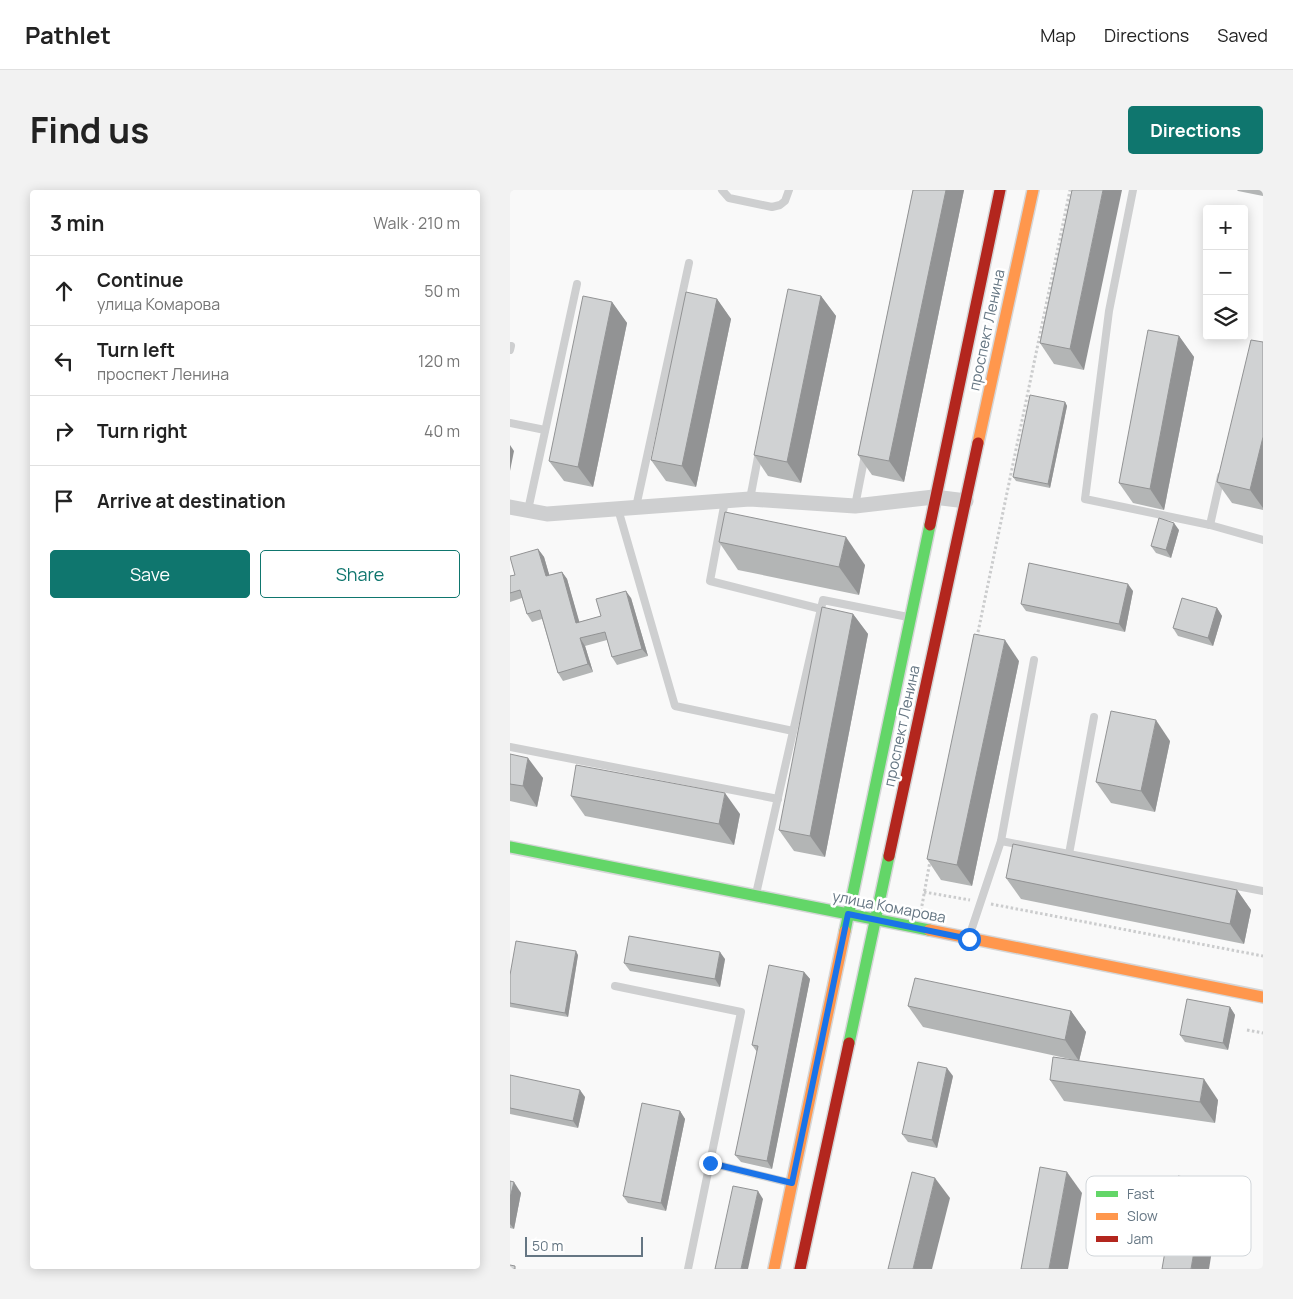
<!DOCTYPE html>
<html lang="en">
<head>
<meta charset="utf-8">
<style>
  body { margin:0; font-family:Manrope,sans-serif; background:#f2f2f2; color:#222 }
  .controls { position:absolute; right:15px; top:15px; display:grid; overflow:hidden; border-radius:5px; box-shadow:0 2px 12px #0003 }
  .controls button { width:45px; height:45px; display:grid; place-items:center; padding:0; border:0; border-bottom:1px solid #e0e0e0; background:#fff; color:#222; font:25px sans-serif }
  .scale { position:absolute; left:15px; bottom:12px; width:118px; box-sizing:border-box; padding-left:5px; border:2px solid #657683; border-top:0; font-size:14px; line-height:18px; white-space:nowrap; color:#657683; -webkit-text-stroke:4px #fff; paint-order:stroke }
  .stop { position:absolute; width:15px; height:15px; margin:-11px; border:4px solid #1a73e8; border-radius:50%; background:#fff }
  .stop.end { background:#1a73e8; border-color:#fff; box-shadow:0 1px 5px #0008 }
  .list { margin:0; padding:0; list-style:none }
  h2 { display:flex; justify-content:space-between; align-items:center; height:65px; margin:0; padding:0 20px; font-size:21px }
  h2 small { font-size:16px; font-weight:400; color:#767676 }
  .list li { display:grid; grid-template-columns:32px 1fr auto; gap:15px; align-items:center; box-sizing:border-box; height:70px; padding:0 20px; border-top:1px solid #e0e0e0 }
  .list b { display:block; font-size:19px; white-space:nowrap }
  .list p { margin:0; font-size:16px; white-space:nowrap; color:#767676 }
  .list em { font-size:16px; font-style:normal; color:#767676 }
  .actions { display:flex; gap:10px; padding:15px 20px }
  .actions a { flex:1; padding:11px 0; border:1px solid #0f766e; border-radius:5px; text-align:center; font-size:18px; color:#0f766e }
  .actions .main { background:#0f766e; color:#fff }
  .icon { flex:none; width:28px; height:28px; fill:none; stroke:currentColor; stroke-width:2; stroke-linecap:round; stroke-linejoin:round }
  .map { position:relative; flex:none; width:753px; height:1079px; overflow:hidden; border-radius:5px }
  header { display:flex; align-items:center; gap:30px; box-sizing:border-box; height:70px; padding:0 25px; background:#fff; border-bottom:1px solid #e0e0e0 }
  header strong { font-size:24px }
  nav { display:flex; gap:28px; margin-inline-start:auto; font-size:18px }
  .intro { display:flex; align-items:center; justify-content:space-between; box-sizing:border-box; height:120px; padding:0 30px }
  h1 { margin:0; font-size:35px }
  .button { padding:12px 22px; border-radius:5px; background:#0f766e; color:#fff; font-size:18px; font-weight:700 }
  main { display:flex; gap:30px; padding:0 30px }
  aside { flex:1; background:#fff; border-radius:5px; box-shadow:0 2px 12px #0003 }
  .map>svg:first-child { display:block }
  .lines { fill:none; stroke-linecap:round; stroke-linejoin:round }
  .fast-casing { stroke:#d5d6d7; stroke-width:14 }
  .slow-casing { stroke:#d5d6d7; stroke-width:14 }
  .jam-casing { stroke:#d5d6d7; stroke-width:14 }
  .path { stroke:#cbcccd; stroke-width:3; stroke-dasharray:2.5 2.5; stroke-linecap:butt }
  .lane { stroke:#cecfd0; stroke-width:8 }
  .street { stroke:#cecfd0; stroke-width:15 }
  .fast { stroke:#63d668; stroke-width:11 }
  .slow { stroke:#ff974d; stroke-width:11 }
  .jam { stroke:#b3261e; stroke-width:11 }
  .wall { fill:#b3b5b5 }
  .shaded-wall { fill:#929394 }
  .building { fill:#d0d2d3; stroke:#929394 }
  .route { stroke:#1a73e8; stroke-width:6 }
  .labels { text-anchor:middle; stroke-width:5; stroke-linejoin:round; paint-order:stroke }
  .street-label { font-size:15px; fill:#657683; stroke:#fff }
  .key { fill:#fff; stroke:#d1d6da; stroke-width:1 }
  .key-label { font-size:14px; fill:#657683 }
</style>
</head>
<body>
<header>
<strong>Pathlet</strong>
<nav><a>Map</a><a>Directions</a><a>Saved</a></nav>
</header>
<div class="intro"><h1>Find us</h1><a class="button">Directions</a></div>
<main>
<aside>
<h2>3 min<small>Walk · 210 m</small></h2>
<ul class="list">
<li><svg class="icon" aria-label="ahead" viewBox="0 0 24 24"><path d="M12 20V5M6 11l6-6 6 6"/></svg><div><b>Continue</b><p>улица Комарова</p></div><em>50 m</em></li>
<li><svg class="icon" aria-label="left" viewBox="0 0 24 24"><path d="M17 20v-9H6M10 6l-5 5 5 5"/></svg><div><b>Turn left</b><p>проспект Ленина</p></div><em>120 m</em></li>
<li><svg class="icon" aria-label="right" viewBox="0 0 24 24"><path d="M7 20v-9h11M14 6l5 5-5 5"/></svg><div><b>Turn right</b></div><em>40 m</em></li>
<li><svg class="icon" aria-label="arrive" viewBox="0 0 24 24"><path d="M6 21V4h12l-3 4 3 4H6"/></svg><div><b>Arrive at destination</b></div></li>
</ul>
<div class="actions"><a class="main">Save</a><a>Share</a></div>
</aside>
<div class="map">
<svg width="753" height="1079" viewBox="0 0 753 1079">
  <rect width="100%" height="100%" fill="#f9f9f9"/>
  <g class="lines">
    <defs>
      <g id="fast">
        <polyline points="0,657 419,740"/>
        <polyline points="335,741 420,335"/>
        <polyline points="339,853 379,666"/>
      </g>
      <g id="slow">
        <polyline points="468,253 523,0"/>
        <polyline points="419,740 753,807"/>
        <polyline points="264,1079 335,741"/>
      </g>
      <g id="jam">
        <polyline points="420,335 490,0"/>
        <polyline points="379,666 468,253"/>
        <polyline points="290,1079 339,853"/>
      </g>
    </defs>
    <use href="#fast" class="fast-casing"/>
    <use href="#slow" class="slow-casing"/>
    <use href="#jam" class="jam-casing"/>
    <g class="path">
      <polyline points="467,447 560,0"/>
      <polyline points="414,702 460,710"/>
      <polyline points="481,714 753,766"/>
      <polyline points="411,721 420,671"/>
      <polyline points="737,840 753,843"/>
    </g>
    <g class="lane">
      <polyline points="212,0 219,8 262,17 270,15 275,11 279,0"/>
      <polyline points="623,0 599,121 575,309 700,335 753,350"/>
      <polyline points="0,160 1,156"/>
      <polyline points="0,233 35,240"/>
      <polyline points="240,309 249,262"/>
      <polyline points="215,311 200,391 311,419"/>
      <polyline points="345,316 355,265"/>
      <polyline points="126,317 179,73"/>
      <polyline points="108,319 165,516 283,541"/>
      <polyline points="18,320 67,94"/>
      <polyline points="700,335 711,286"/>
      <polyline points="0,557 268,609"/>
      <polyline points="491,651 524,470"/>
      <polyline points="559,664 584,527"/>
      <polyline points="246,704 313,410 398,427"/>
      <polyline points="459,747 491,651 753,701"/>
      <polyline points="105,796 231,822 178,1079"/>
      <polyline points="200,973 281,993"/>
    </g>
    <polyline class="street" points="0,317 37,324 240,309 345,316 424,307 456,311"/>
    <use href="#fast" class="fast"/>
    <use href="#slow" class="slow"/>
    <use href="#jam" class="jam"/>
  </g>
  <g class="wall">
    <polygon points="403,0 454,0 394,292 362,285 348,265"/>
    <polygon points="562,0 574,180 544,174 530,153"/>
    <polygon points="727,0 753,0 753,6 728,1"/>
    <polygon points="311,106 326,126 291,293 258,286 244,265"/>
    <polygon points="207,109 221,129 186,297 156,291 141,270"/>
    <polygon points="102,112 117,133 83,297 54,291 39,271"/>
    <polygon points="669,146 684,167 654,320 623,313 609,293"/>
    <polygon points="753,152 753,320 722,313 707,292"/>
    <polygon points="555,212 557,216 540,298 506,291 503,287"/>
    <polygon points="669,340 661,368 646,363 641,356"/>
    <polygon points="209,352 355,375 349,405 228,380"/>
    <polygon points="28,359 34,367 39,385 52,382 57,389 69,432 91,426 121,408 138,466 107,475 102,467 97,450 75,456 83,482 53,491 48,483 32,429 22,432 17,424 12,408 0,412 0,386 5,385"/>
    <polygon points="623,401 615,442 516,421 511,414"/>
    <polygon points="707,418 712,426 703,456 668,446 663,438"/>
    <polygon points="343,424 358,444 315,667 284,661 269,640"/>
    <polygon points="509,471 462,696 431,690 417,669"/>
    <polygon points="660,551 645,622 601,613 586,592"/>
    <polygon points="0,564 33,588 27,617 0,611"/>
    <polygon points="61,606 230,624 224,655 75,626"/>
    <polygon points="496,688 727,700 741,720 734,754 511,709"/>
    <polygon points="68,765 58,827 0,817 0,785"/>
    <polygon points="215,769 210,797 120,781 114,773"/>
    <polygon points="294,782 300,789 262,979 231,972 225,965 247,862 242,855"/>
    <polygon points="398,816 561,821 576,842 569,871 413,837"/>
    <polygon points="720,817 725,825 718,860 675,852 670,845"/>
    <polygon points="0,885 75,907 68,938 0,924"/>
    <polygon points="443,886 427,958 398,952 392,944"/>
    <polygon points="540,890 708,910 705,933 554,911"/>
    <polygon points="170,921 175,929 156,1021 118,1013 113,1006"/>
    <polygon points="0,991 11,1003 4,1039 0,1038"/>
  </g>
  <g class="shaded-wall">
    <polygon points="436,0 454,0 394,292 379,271"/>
    <polygon points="593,0 612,0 574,180 560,159"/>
    <polygon points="311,106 326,126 291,293 277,272"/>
    <polygon points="207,109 221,129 186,297 172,276"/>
    <polygon points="102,112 117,133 83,297 68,277"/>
    <polygon points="669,146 684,167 654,320 640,299"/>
    <polygon points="555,212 557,216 540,298 538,294"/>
    <polygon points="753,247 753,318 740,300"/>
    <polygon points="0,255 4,261 0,281"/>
    <polygon points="664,333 669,340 661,368 656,360"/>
    <polygon points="336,347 355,375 349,405 329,377"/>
    <polygon points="28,359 34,367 42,394 36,386"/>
    <polygon points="52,382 57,389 72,441 66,433"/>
    <polygon points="618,394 623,401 615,442 609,434"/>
    <polygon points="116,401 121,408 138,466 132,459"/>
    <polygon points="707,418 712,426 703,456 698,448"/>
    <polygon points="343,424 358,444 315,667 300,646"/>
    <polygon points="70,448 75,456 83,482 78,474"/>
    <polygon points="495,450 509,471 462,696 447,675"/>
    <polygon points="646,530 660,551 645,622 631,601"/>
    <polygon points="18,568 33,588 27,617 13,596"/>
    <polygon points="215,603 230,624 224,655 209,634"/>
    <polygon points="727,700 741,720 734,754 720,734"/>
    <polygon points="66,761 68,765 58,827 55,823"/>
    <polygon points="210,762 215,769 210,797 205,789"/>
    <polygon points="294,782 300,789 262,979 257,971"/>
    <polygon points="720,817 725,825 718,860 713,853"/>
    <polygon points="561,821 576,842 569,871 555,850"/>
    <polygon points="437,878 443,886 427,958 422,950"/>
    <polygon points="694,889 708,910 705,933 690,912"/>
    <polygon points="70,900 75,907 68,938 63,931"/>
    <polygon points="170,921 175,929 156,1021 151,1013"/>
    <polygon points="557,982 572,1003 558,1079 539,1079"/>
    <polygon points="425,988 440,1008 422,1079 403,1079"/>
    <polygon points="696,991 710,1011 699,1079 681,1079"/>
    <polygon points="4,992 11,1003 4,1039 0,1034 0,1008"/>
    <polygon points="248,1001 253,1009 238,1079 231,1079"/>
  </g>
  <g class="building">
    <polygon points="403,0 436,0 379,271 348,265"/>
    <polygon points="562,0 593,0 560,159 530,153"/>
    <polygon points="278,99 311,106 277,272 244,265"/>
    <polygon points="176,102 207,109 172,276 141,270"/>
    <polygon points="73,106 102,112 68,277 39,271"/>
    <polygon points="638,140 669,146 640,299 609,293"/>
    <polygon points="741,150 753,152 753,247 740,300 707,292"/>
    <polygon points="520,205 555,212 538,294 503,287"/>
    <polygon points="215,322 336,347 329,377 209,352"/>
    <polygon points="649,328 664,333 656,360 641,356"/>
    <polygon points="28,359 36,386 52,382 66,433 91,426 86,409 116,401 132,459 102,467 95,442 70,448 78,474 48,483 30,420 17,424 10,400 0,403 0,386 5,385 0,367"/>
    <polygon points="519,373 618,394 609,434 511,414"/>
    <polygon points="672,408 707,418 698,448 663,438"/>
    <polygon points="312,417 343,424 300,646 269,640"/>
    <polygon points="464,444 495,450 447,675 417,669"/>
    <polygon points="601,521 646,530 631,601 586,592"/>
    <polygon points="0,564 18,568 13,596 0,594"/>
    <polygon points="66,575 215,603 209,634 61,606"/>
    <polygon points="503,654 727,700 720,734 496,688"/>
    <polygon points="119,746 210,762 205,789 114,773"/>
    <polygon points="6,751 66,761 55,823 0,813 0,785"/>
    <polygon points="259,775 294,782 257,971 225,965 248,856 242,855"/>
    <polygon points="405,788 561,821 555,850 398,816"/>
    <polygon points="677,809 720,817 713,853 670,845"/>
    <polygon points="543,867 694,889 690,912 540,890"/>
    <polygon points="408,872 437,878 422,950 392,944"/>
    <polygon points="0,885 70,900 63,931 0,918"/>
    <polygon points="132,913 170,921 151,1013 113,1006"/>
    <polygon points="530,977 557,982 539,1079 511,1079"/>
    <polygon points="402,982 425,988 403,1079 378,1079"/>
    <polygon points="668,986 696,991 681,1079 652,1079"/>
    <polygon points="0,991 4,992 0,1008"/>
    <polygon points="223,996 248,1001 231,1079 205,1079"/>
    <polygon points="0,1075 5,1076 5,1079 0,1079"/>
  </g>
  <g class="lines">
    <polyline class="route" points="200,973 282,993 338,724 459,749"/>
  </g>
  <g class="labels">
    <g class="street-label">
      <text transform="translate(477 140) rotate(-78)" y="5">проспект Ленина</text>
      <text transform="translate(392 536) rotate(-78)" y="5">проспект Ленина</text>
      <text transform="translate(379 717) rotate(11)" y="5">улица Комарова</text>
    </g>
  </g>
  <rect x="576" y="986" width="165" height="80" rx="8" class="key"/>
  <rect x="586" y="1001" width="22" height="6" fill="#63d668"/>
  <rect x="586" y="1023" width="22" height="7" fill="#ff974d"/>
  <rect x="586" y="1046" width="22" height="6" fill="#b3261e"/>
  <g class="key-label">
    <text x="617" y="1009">Fast</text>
    <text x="617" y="1031">Slow</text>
    <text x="617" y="1054">Jam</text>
  </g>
</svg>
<div class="controls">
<button>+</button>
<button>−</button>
<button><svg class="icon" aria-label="layers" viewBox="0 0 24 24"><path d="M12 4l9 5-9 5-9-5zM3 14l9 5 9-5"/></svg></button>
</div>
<div class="scale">50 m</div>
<div class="stop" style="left:459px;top:749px"></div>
<div class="stop end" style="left:200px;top:973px"></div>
</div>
</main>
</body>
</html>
